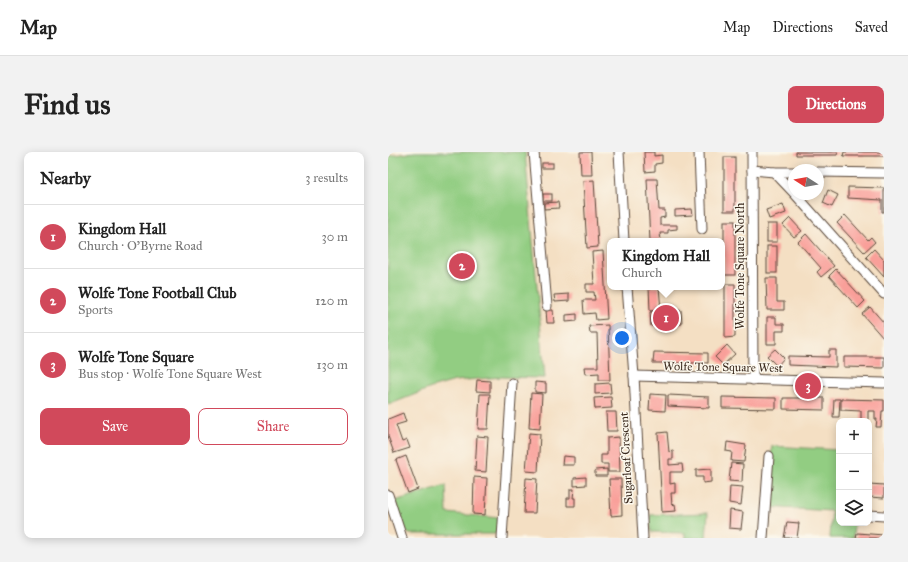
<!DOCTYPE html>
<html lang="en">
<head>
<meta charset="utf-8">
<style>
  body { margin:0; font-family:"IM FELL Great Primer",serif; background:#f2f2f2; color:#222 }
  .controls { position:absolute; right:12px; bottom:12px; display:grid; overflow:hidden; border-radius:8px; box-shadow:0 2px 10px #0003 }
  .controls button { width:36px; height:36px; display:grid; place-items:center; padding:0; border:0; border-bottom:1px solid #e0e0e0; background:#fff; color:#222; font:20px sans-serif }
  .compass { position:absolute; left:400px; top:12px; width:36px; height:36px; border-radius:50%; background:#fff; box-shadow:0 2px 10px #0003; rotate:281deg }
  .you { position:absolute; left:234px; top:186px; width:14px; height:14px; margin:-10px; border:3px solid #fff; border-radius:50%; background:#1a73e8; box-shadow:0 0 0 6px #1a73e833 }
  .badge { display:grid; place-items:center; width:26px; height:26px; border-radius:50%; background:#d1495b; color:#fff; font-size:13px; font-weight:700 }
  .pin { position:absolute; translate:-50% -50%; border:2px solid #fff; box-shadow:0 1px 4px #0006 }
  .popup { position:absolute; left:219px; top:86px; width:118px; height:52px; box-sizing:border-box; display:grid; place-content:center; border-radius:8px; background:#fff; filter:drop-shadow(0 1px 3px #0005); font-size:13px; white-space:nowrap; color:#767676 }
  .popup b { font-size:15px; color:#222 }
  .popup::after { content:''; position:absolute; left:50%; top:100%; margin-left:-8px; border:8px solid transparent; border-top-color:#fff }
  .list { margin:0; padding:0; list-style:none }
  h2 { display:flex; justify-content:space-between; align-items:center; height:52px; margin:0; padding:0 16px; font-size:17px }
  h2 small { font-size:13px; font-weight:400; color:#767676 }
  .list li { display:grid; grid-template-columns:26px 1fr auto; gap:12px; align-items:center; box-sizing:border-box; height:64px; padding:0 16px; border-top:1px solid #e0e0e0 }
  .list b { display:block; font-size:15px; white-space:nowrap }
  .list p { margin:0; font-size:13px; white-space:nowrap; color:#767676 }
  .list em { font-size:13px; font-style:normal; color:#767676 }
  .actions { display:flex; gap:8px; padding:12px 16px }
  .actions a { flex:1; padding:9px 0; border:1px solid #d1495b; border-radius:8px; text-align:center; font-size:14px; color:#d1495b }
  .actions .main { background:#d1495b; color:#fff }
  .icon { flex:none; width:22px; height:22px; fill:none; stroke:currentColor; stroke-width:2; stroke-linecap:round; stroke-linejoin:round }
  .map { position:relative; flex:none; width:496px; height:386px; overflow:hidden; border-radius:8px }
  header { display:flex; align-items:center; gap:24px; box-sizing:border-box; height:56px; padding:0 20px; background:#fff; border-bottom:1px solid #e0e0e0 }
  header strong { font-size:19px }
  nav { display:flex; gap:22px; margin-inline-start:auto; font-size:14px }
  .intro { display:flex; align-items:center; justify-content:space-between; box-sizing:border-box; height:96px; padding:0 24px }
  h1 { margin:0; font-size:28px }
  .button { padding:10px 18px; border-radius:8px; background:#d1495b; color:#fff; font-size:14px; font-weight:700 }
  main { display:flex; gap:24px; padding:0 24px }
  aside { flex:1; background:#fff; border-radius:8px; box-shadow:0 2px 10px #0003 }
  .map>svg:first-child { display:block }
  .green { fill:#92cd82; stroke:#667c50 }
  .building { fill:#f99f99 }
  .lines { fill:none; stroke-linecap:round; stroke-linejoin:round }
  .minor-casing { stroke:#574537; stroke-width:11 }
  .minor { stroke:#fff; stroke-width:9 }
  .labels { text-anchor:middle; stroke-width:3; stroke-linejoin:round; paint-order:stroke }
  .street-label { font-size:12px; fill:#3b2a1e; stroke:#fbf7ec }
</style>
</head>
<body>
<header>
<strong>Map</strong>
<nav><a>Map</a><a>Directions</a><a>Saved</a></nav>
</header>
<div class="intro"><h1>Find us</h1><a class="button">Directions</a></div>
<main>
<aside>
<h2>Nearby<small>3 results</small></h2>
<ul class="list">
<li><span class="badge">1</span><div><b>Kingdom Hall</b><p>Church · O'Byrne Road</p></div><em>30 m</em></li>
<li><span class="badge">2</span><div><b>Wolfe Tone Football Club</b><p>Sports</p></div><em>120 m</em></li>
<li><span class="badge">3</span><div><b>Wolfe Tone Square</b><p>Bus stop · Wolfe Tone Square West</p></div><em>130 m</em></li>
</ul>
<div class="actions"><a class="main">Save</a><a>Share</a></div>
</aside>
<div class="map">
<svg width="496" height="386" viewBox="0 0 496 386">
  <rect width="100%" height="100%" fill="#fbf7ec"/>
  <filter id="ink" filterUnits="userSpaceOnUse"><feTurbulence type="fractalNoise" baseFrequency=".025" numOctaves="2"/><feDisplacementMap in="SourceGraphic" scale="8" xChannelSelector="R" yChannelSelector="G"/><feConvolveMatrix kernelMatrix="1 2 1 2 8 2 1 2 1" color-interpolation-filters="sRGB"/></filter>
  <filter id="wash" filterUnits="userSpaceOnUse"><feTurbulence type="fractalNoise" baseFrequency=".012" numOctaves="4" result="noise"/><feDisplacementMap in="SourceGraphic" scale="16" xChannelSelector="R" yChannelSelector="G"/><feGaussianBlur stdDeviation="0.9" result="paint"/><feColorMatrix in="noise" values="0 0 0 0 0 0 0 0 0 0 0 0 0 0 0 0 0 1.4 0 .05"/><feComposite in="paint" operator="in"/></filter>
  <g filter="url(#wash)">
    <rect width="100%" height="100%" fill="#f4dfc3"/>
    <g class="green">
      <polygon points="27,0 137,0 157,226 113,225 67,229 43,236 0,253 0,4"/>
      <polygon points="384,294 451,298 451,371 466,371 465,386 442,386 444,359 378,355"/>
      <polygon points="58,333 59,361 111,366 110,377 107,382 21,382 18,379 7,349"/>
      <polygon points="320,361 318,386 297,386 297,381 264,380 263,378 262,363"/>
    </g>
    <g id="blocks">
      <g class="building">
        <polygon points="192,0 203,0 204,23 193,23"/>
        <polygon points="256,0 266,0 266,4 274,3 274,11 267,12 267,19 257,20"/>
        <polygon points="408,0 450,0 449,3 408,3"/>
        <polygon points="456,0 496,0 496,4 455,4"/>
        <rect x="336" y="5" width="11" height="54"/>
        <rect x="154" y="11" width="11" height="5"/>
        <polygon points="259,27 269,27 271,58 277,58 277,65 272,66 272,73 289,73 289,77 280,78 280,81 272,81 273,89 262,89"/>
        <polygon points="206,28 210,95 199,96 195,29"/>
        <polygon points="460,35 496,36 496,60 494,60 494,48 460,46"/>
        <polygon points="440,38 450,43 444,55 435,51"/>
        <rect x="155" y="42" width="9" height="7"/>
        <polygon points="170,50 171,56 156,57 156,51"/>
        <polygon points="395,52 398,61 381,67 378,58"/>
        <polygon points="304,57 305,63 287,64 287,58"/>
        <polygon points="457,63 480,88 483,85 487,90 476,100 449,71"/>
        <polygon points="402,66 414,79 406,85 395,73"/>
        <rect x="336" y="69" width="11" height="54"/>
        <rect x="379" y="72" width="10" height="18"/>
        <polygon points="418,82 446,114 433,125 429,120 433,116 410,90"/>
        <rect x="379" y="94" width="10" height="27"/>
        <polygon points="486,97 496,108 496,125 478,105"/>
        <polygon points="215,99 219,167 208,168 207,161 196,162 195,148 207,148 206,140 198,140 198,132 206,132 204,100"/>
        <polygon points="448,117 477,149 470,156 441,124"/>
        <polygon points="378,126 389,126 389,150 396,150 396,158 379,158"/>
        <polygon points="337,132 347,132 347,185 337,186"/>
        <polygon points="261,135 271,135 273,158 262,159"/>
        <polygon points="181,142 181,149 167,150 166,143"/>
        <polygon points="482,155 496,171 496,187 474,162"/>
        <polygon points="158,158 165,158 166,171 159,171"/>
        <polygon points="293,158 294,172 263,174 262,160"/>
        <polygon points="189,162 189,169 178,170 178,163"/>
        <polygon points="379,165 388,165 388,172 396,172 396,179 388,179 388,192 379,192"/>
        <polygon points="220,173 222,228 211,228 211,221 197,222 196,215 210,215 209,181 202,181 201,174"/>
        <polygon points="339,193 347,202 335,213 327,205"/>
        <polygon points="387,197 396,206 389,214 379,204"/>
        <polygon points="441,198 448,198 448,215 400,213 400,204 441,205"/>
        <polygon points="266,200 320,201 320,211 265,211"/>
        <polygon points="456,205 496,205 496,216 456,215"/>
        <polygon points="89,228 102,229 102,240 88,239"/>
        <polygon points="147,230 158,231 158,241 147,240"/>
        <polygon points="222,231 223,241 207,242 207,232"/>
        <polygon points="143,241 154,242 152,277 141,276"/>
        <polygon points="92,242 102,242 100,277 90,277"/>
        <polygon points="262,242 278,243 277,259 261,258"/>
        <polygon points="280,243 321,245 321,256 280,254"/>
        <polygon points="223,245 224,256 207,257 206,246"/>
        <polygon points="334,245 388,246 388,257 334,256"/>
        <polygon points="395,246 436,246 436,258 395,257"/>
        <polygon points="446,247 452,247 451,265 445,265"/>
        <polygon points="453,247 496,248 496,259 494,259 493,275 488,275 489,267 487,267 487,259 480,259 480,269 473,269 473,259 453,258"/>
        <polygon points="218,260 228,260 229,279 219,279"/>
        <polygon points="15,261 18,270 8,273 14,290 19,288 22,296 6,301 0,284 0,267"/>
        <polygon points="279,280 281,300 285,299 285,307 281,307 281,313 294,312 295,320 282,320 282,332 287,331 287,341 283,341 284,353 287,352 288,359 274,360 270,281"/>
        <polygon points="141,281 152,282 150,320 138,319"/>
        <polygon points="89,284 100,285 98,320 87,319"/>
        <polygon points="231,285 232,320 220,320 220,312 213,312 213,303 219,303 219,286"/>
        <polygon points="339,290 358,293 356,310 343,309 344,300 338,299"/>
        <polygon points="18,304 30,337 20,341 8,308"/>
        <polygon points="175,304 186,305 186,313 174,313"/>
        <polygon points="343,311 355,312 354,330 341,329"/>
        <polygon points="219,317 219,324 207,324 207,318"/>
        <polygon points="323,317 323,330 315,331 315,325 308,325 308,318"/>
        <polygon points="86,325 99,326 97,363 85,362"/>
        <polygon points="198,325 198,333 186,334 186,326"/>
        <polygon points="138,326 149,327 147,361 136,361"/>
        <polygon points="221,327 233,327 234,363 223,364"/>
        <polygon points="481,332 496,333 496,346 481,345"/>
        <polygon points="342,334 355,335 353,353 341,351"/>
        <polygon points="182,337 186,337 185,346 187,346 187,354 179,354 179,346 182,346"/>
        <polygon points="342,358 355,360 353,377 341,376"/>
        <polygon points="399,370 411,371 409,386 396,386"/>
        <polygon points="469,381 496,383 496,386 468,386"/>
      </g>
    </g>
  </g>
  <g filter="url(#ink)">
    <use href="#blocks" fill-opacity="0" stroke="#574537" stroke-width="1"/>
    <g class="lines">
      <defs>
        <g id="minor">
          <polyline points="146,0 159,154"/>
          <polyline points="231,0 236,89"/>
          <polyline points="311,0 314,77"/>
          <polyline points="364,0 365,228"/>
          <polyline points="364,18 386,20 406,20"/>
          <polyline points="386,20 406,41"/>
          <polyline points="430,20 496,21"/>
          <polyline points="407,42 496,142"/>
          <polyline points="239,135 246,224 255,386"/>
          <polyline points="246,224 496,231"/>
          <polyline points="0,343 14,386"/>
          <polyline points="481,363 496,364"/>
          <polyline points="114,386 124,231"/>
          <polyline points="375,386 381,304"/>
        </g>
      </defs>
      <use href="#minor" class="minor-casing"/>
      <use href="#minor" class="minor"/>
    </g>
  </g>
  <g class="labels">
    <g class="street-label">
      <text transform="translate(352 114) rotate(-90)" y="4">Wolfe Tone Square North</text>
      <text transform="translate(335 215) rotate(1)" y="4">Wolfe Tone Square West</text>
      <text transform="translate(238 306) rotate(-93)" y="4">Sugarloaf Crescent</text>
    </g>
  </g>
</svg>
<div class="controls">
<button>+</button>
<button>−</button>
<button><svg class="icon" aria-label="layers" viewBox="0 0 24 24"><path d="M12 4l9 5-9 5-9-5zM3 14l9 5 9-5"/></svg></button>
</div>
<svg class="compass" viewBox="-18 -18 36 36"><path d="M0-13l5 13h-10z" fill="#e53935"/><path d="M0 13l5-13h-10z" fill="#767676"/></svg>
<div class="you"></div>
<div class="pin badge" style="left:278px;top:166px">1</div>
<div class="popup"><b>Kingdom Hall</b>Church</div>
<div class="pin badge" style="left:74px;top:114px">2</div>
<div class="pin badge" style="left:420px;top:234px">3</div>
</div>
</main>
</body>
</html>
